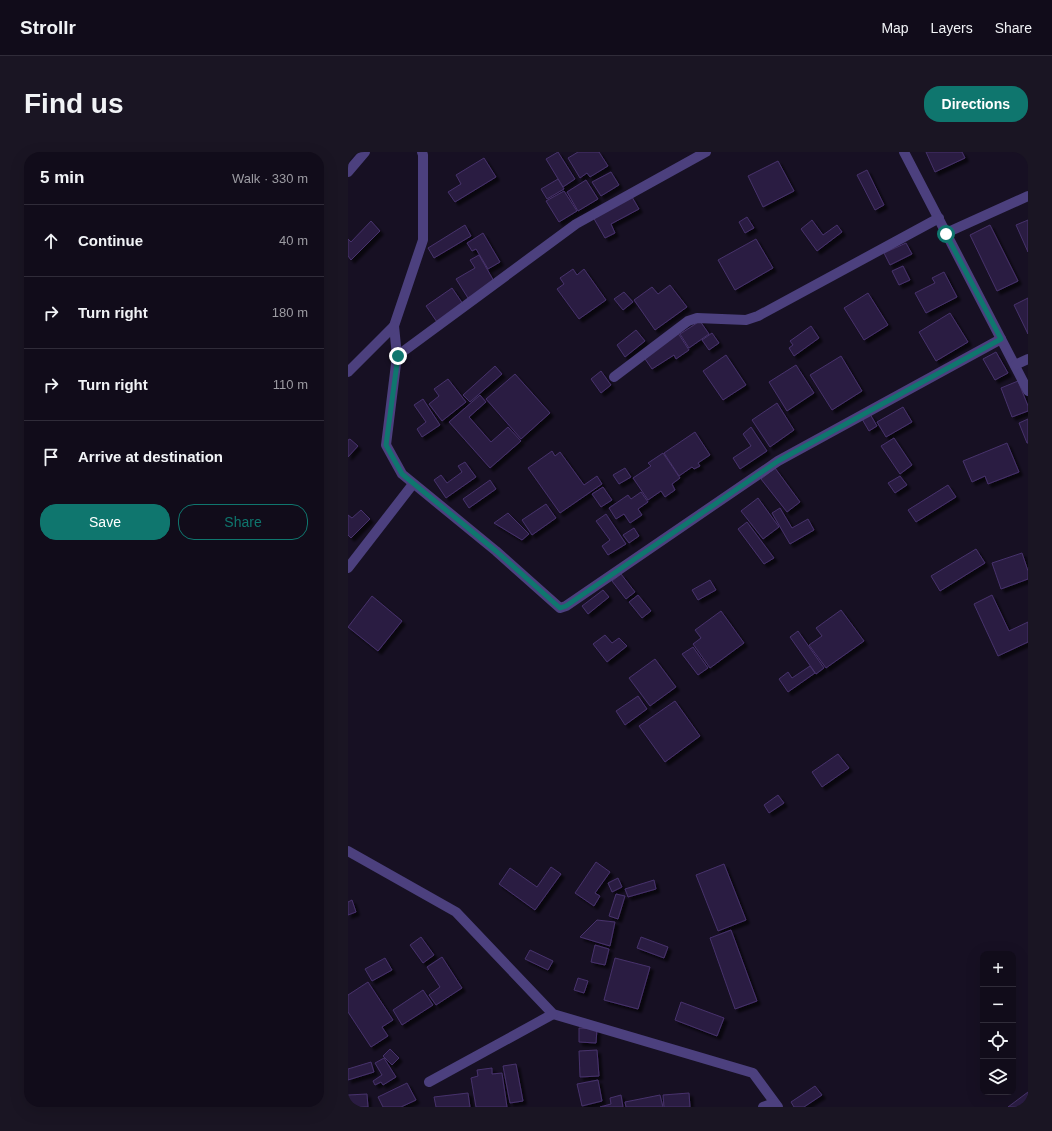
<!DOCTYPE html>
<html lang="en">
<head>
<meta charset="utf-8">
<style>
  body { margin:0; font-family:Arial,sans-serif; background:#1a1523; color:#f1f3f6 }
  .controls { position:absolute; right:12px; bottom:12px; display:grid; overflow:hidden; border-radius:8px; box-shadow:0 4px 16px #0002 }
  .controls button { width:36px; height:36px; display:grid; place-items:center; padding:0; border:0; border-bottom:1px solid #302c39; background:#110c1a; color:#f1f3f6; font:20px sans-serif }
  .stop { position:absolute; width:12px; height:12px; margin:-9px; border:3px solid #0f766e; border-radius:50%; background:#fff }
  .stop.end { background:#0f766e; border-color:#fff; box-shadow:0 1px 4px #0008 }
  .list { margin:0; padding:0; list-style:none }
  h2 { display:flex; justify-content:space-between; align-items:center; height:52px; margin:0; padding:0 16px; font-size:17px }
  h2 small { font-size:13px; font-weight:400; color:#9c9ba2 }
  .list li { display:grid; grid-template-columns:26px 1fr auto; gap:12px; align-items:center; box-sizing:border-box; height:72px; padding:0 16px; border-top:1px solid #302c39 }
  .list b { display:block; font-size:15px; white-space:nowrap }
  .list em { font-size:13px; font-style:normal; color:#9c9ba2 }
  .actions { display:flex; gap:8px; padding:12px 16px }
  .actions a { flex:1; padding:9px 0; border:1px solid #0f766e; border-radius:16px; text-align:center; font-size:14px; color:#0f766e }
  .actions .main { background:#0f766e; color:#fff }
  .icon { flex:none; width:22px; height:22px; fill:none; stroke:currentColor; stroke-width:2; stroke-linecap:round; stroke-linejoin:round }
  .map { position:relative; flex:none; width:680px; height:955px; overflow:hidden; border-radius:16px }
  header { display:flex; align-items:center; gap:24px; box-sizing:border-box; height:56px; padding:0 20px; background:#110c1a; border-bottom:1px solid #302c39 }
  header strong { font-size:19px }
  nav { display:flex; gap:22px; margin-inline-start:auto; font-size:14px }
  .intro { display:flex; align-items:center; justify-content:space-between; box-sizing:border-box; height:96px; padding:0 24px }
  h1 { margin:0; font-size:28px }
  .button { padding:10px 18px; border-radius:16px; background:#0f766e; color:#fff; font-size:14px; font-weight:700 }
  main { display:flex; gap:24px; padding:0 24px }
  aside { flex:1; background:#110c1a; border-radius:16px; box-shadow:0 4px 16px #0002 }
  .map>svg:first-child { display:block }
  .building { fill:#2b1e42; stroke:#47326c; filter:url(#shadow) }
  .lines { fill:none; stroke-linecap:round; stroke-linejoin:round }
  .minor { stroke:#4c407e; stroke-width:10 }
  .route { stroke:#0f766e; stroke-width:5 }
</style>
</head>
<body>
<header>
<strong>Strollr</strong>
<nav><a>Map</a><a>Layers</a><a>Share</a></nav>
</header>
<div class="intro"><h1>Find us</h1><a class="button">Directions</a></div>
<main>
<aside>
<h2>5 min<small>Walk · 330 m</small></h2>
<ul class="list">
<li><svg class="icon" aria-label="ahead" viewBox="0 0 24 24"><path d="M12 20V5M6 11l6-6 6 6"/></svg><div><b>Continue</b></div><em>40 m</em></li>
<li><svg class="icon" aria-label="right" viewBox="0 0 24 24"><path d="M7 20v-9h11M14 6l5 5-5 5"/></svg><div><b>Turn right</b></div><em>180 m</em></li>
<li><svg class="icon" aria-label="right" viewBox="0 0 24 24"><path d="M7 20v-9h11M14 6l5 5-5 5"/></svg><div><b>Turn right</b></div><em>110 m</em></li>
<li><svg class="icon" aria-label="arrive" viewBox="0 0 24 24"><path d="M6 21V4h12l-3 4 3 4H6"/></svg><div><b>Arrive at destination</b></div></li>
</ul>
<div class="actions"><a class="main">Save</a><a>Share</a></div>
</aside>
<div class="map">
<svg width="680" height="955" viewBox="0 0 680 955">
  <defs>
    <filter id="shadow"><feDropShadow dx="3.5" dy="3.5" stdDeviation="1" flood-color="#0009"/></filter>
  </defs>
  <rect width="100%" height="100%" fill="#171023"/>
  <g class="building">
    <polygon points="210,0 227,27 215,35 198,7"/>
    <polygon points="230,0 251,0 260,14 242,25 239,21 232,26 220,6"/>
    <polygon points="578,0 614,0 617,6 587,20"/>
    <polygon points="136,6 148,25 107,50 100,40 113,32 108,23"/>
    <polygon points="430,9 446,39 415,55 400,24"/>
    <polygon points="519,18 536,53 527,58 509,23"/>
    <polygon points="263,20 271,33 253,44 244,30"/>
    <polygon points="210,27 216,37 199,47 193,37"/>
    <polygon points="238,28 250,47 230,59 219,40"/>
    <polygon points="216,39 229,59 211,70 198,49"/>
    <polygon points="284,45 291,57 263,72 267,81 257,86 245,65"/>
    <polygon points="399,65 406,76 397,81 391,70"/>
    <polygon points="464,68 475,83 489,73 494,80 469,99 453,77"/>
    <polygon points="680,68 680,100 668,73"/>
    <polygon points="23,69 32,79 3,108 0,104 0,87 3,90"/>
    <polygon points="117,73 123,84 86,106 80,96"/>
    <polygon points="642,73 670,129 649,139 622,83"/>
    <polygon points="135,81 152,110 140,117 128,97 124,99 119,91"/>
    <polygon points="408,87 425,116 387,138 370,108"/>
    <polygon points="558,91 564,102 542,113 536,101"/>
    <polygon points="131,103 147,131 120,146 108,127 127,116 122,108"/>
    <polygon points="555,114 562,128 551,133 544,119"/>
    <polygon points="225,117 229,123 236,117 258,148 231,167 209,137 216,132 212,126"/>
    <polygon points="596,120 609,145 578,161 567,141 587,131 584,126"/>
    <polygon points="322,133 339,155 307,178 286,148 304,135 310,142"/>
    <polygon points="104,136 115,152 89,170 78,154"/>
    <polygon points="276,140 285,150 275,158 266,147"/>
    <polygon points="520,141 540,173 516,188 496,156"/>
    <polygon points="680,146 680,182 666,153"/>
    <polygon points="602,161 620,190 588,209 571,180"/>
    <polygon points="352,169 361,182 341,196 332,182"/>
    <polygon points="463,174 471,186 446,204 441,196 445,193 442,189"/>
    <polygon points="288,178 297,189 277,205 269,193"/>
    <polygon points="330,181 341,198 328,207 326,203 304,217 295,204"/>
    <polygon points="364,181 371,191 361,198 354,188"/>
    <polygon points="648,200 660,221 647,228 635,207"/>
    <polygon points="378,203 398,233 375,248 355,219"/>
    <polygon points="493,204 514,239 484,258 462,223"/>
    <polygon points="448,213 466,241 439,259 421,230"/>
    <polygon points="147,214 154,222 122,250 115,243"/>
    <polygon points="253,219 263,233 253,241 243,227"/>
    <polygon points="167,222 202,261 173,287 138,247"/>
    <polygon points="100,227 118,250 94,269 81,252 91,244 86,237"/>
    <polygon points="670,229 680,254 680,259 664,265 653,236"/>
    <polygon points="132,243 138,250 121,265 143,290 160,275 173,289 142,316 101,270"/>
    <polygon points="75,247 92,273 74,285 69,277 78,270 66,253"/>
    <polygon points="429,251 446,278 422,295 404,268"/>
    <polygon points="555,255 564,270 538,285 529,270"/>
    <polygon points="522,262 529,274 521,279 514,267"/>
    <polygon points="680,267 680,291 679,291 671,271"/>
    <polygon points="403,275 419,299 392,317 385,306 403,294 395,282"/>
    <polygon points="347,280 362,303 350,311 352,314 346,317 344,315 331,324 316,301"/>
    <polygon points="546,286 564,313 552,322 533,294"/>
    <polygon points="2,287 10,294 0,305 0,288"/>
    <polygon points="659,291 671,320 640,332 637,324 624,330 615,309"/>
    <polygon points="204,299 207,304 212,300 236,333 249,324 254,332 212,361 180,316"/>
    <polygon points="315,301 332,326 324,332 327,338 317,345 313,339 300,348 285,326 303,314 300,311"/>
    <polygon points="117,310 128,325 98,346 86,328 93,323 99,331 114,320 110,314"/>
    <polygon points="277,316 283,325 271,332 265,323"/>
    <polygon points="427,316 452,350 439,360 413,327"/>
    <polygon points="552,324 559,333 547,341 540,331"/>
    <polygon points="142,328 148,337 121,356 115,347"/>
    <polygon points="600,333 608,345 568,370 560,358"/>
    <polygon points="255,335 264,348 253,355 244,342"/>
    <polygon points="293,340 300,350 290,357 294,363 282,371 276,362 268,367 261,356 280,343 283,347"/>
    <polygon points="410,346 431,375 415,387 393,359"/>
    <polygon points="198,352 208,366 184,383 174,368"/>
    <polygon points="432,356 444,376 460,367 466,378 442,392 424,361"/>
    <polygon points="13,358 22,367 3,386 0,383 0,363 4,366"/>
    <polygon points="160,361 181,382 174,388 146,371"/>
    <polygon points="258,362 278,392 260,403 254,394 262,388 248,369"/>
    <polygon points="399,370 426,406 416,412 390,377"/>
    <polygon points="286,376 291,384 281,391 275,383"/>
    <polygon points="628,397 637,411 592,439 583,424"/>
    <polygon points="674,401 680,419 680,427 653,437 644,411"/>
    <polygon points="273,422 287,440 278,447 264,429"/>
    <polygon points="362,428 368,438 350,448 344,438"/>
    <polygon points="255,438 261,445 240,462 234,454"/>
    <polygon points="290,443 303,459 294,466 281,450"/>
    <polygon points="644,443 661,479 680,470 680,490 650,504 626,452"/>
    <polygon points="24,444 54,469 30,499 0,475"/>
    <polygon points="493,458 516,489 478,516 461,493 474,484 468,476"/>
    <polygon points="373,459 396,491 362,516 345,492 353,486 347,478"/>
    <polygon points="450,479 476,516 468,522 442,485"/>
    <polygon points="257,483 264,491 271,486 279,494 259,510 245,492"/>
    <polygon points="345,495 360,516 350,523 334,502"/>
    <polygon points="307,507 328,535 302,554 281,526"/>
    <polygon points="462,514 467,521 440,540 431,527 440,520 444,526"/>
    <polygon points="290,544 299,557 277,573 268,559"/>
    <polygon points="327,549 352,584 317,610 291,574"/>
    <polygon points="490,602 501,616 474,635 464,620"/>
    <polygon points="430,643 436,651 421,661 416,653"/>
    <polygon points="248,710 262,720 247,741 252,744 246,754 227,741"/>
    <polygon points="376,712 398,768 370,779 348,723"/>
    <polygon points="203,715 213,722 187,758 151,732 162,716 189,735"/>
    <polygon points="270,726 274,735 264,740 260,731"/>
    <polygon points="306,728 308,737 280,745 277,737"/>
    <polygon points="268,742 277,744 270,767 261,764"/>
    <polygon points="4,748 8,760 0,763 0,750"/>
    <polygon points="249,768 267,770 262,794 232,785"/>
    <polygon points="383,778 409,849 387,857 362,786"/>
    <polygon points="73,785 86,803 75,811 62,793"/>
    <polygon points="293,785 320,795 316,806 289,796"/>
    <polygon points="247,793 261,797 257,813 243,810"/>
    <polygon points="182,798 205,809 200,818 177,807"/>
    <polygon points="94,805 114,836 88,853 81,843 92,835 79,815"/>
    <polygon points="37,806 44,818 24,829 17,817"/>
    <polygon points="267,806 302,815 290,857 256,848"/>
    <polygon points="230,826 240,829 236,841 226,838"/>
    <polygon points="20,830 45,868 34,875 40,884 23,895 0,860 0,843"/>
    <polygon points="75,838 85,853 54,873 45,858"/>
    <polygon points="333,850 376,866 369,884 327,868"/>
    <polygon points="231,876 249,877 248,891 231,890"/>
    <polygon points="42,897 51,906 44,913 35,904"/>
    <polygon points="249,898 251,924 232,925 231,899"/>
    <polygon points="36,906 48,925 35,933 33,930 27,933 25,929 34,923 27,911"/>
    <polygon points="23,910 26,920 0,928 0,917"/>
    <polygon points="168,912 175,949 162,951 155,914"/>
    <polygon points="144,916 144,922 154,921 159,955 128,955 123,926 130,924 129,918"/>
    <polygon points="250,928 254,949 234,954 229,932"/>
    <polygon points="59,931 68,948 53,955 35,955 30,945"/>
    <polygon points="467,934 474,943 456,955 446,955 443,950"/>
    <polygon points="680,940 680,955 660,955"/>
    <polygon points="120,941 122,955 88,955 86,945"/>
    <polygon points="341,941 342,955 316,955 315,943"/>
    <polygon points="19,942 20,955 0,955 0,943"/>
    <polygon points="273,943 275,955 252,955 263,952 262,946"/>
    <polygon points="312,943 315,955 278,955 277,950"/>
  </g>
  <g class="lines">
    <g class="minor">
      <polyline points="74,0 75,3 75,88 46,174 49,204 38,293 54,322 148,399 212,456 218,454 430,309 653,187"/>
      <polyline points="556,0 680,239"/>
      <polyline points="0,20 17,0"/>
      <polyline points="598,81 680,44"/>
      <polyline points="49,204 228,72 358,0"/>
      <polyline points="667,213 680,207"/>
      <polyline points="0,220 46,174"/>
      <polyline points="266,225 340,169 349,166 398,168 410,164 591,66"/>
      <polyline points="0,416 65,332"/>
      <polyline points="0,699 108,760 205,862 405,921 430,955"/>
      <polyline points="81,930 205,862"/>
      <polyline points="415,955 426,951"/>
    </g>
  </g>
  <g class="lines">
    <polyline class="route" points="50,204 38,293 54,322 148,399 212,456 218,454 430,309 653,187 598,82"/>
  </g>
</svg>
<div class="controls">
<button>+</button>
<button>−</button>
<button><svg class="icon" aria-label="locate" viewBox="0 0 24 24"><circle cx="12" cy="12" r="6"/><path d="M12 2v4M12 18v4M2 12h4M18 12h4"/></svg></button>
<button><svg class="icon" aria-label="layers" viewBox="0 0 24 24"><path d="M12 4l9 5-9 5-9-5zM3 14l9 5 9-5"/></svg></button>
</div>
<div class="stop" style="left:598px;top:82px"></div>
<div class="stop end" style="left:50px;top:204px"></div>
</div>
</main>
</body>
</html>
